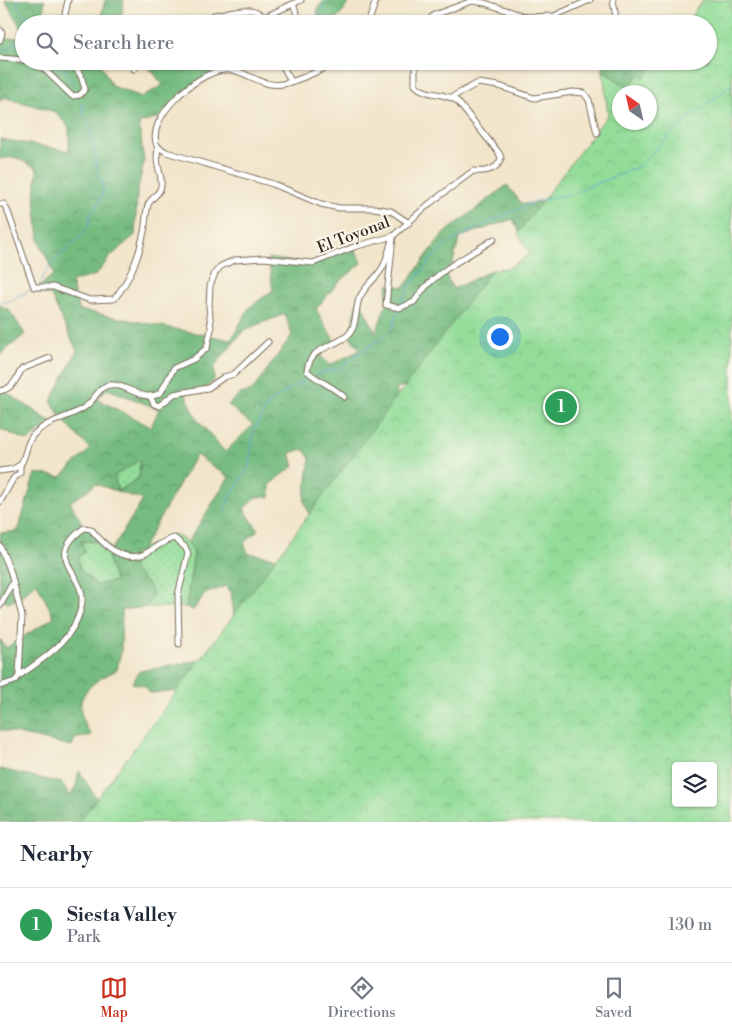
<!DOCTYPE html>
<html lang="en">
<head>
<meta charset="utf-8">
<style>
  body { margin:0; font-family:"Libre Bodoni",serif; background:#f6f6f7; color:#1f2937 }
  .controls { position:absolute; right:15px; bottom:15px; display:grid; overflow:hidden; border-radius:5px; box-shadow:0 1px 4px #0004 }
  .controls button { width:45px; height:45px; display:grid; place-items:center; padding:0; border:0; border-bottom:1px solid #e0e1e3; background:#fff; color:#1f2937; font:25px sans-serif }
  .compass { position:absolute; left:612px; top:85px; width:45px; height:45px; border-radius:50%; background:#fff; box-shadow:0 1px 4px #0004; rotate:326deg }
  .you { position:absolute; left:499px; top:336px; width:18px; height:18px; margin:-12px; border:4px solid #fff; border-radius:50%; background:#1a73e8; box-shadow:0 0 0 8px #1a73e833 }
  .badge { display:grid; place-items:center; width:32px; height:32px; border-radius:50%; background:#c8321e; color:#fff; font-size:16px; font-weight:700 }
  .pin { position:absolute; translate:-50% -50%; border:2px solid #fff; box-shadow:0 1px 5px #0006 }
  .list { margin:0; padding:0; list-style:none }
  h2 { display:flex; justify-content:space-between; align-items:center; height:65px; margin:0; padding:0 20px; font-size:21px }
  h2 small { font-size:16px; font-weight:400; color:#747a83 }
  .list li { display:grid; grid-template-columns:32px 1fr auto; gap:15px; align-items:center; box-sizing:border-box; height:75px; padding:0 20px; border-top:1px solid #e0e1e3 }
  .list b { display:block; font-size:19px; white-space:nowrap }
  .list p { margin:0; font-size:16px; white-space:nowrap; color:#747a83 }
  .list em { font-size:16px; font-style:normal; color:#747a83 }
  .icon { flex:none; width:28px; height:28px; fill:none; stroke:currentColor; stroke-width:2; stroke-linecap:round; stroke-linejoin:round }
  .map { position:relative; flex:none; width:732px; height:822px; overflow:hidden }
  .search { position:absolute; background:#fff; box-shadow:0 1px 4px #0004; left:15px; right:15px; top:15px; height:55px; display:flex; align-items:center; gap:12px; box-sizing:border-box; padding:0 18px; border-radius:28px; color:#747a83; font-size:19px }
  .sheet { height:140px; background:#fff }
  nav { display:flex; justify-content:space-around; align-items:center; box-sizing:border-box; height:70px; border-top:1px solid #e0e1e3; background:#fff; font-size:14px; color:#747a83 }
  nav a { display:grid; justify-items:center; gap:2px }
  nav .on { color:#c8321e }
  .map>svg:first-child { display:block }
  .grass { fill:url(#grass-dots); stroke:#67845c }
  .forest { fill:url(#forest-crowns); stroke:#587350; fill-rule:evenodd }
  .park { fill:url(#park-crowns); stroke:#67845c; fill-rule:evenodd }
  .lines { fill:none; stroke-linecap:round; stroke-linejoin:round }
  .stream { stroke:#5ca5d3; stroke-width:1 }
  .minor-casing { stroke:#7b6b5a; stroke-width:7 }
  .minor { stroke:#fff; stroke-width:5 }
  .labels { text-anchor:middle; stroke-width:4; stroke-linejoin:round; paint-order:stroke }
  .street-label { font-size:16px; fill:#3b2a1e; stroke:#fbf7ec }
</style>
</head>
<body>
<div class="map">
<svg width="732" height="822" viewBox="0 0 732 822">
  <defs>
    <pattern id="grass-dots" width="8" height="8" patternUnits="userSpaceOnUse" patternTransform="scale(1.25)"><rect width="8" height="8" fill="#93dd99"/><path d="M2 2h.1M6 6h.1" fill="none" stroke="#80be83" stroke-width="1.8" stroke-linecap="round"/></pattern>
    <pattern id="forest-crowns" width="20" height="18" patternUnits="userSpaceOnUse" patternTransform="scale(1.25)"><rect width="20" height="18" fill="#76bc81"/><path d="M2 6a3 3 0 1 1 6 0M12 15a3 3 0 1 1 6 0" fill="none" stroke="#629969"/></pattern>
    <pattern id="park-crowns" width="20" height="18" patternUnits="userSpaceOnUse" patternTransform="scale(1.25)"><rect width="20" height="18" fill="#93dd99"/><path d="M2 6a3 3 0 1 1 6 0M12 15a3 3 0 1 1 6 0" fill="none" stroke="#80be83"/></pattern>
  </defs>
  <rect width="100%" height="100%" fill="#fbf7ec"/>
  <filter id="ink" filterUnits="userSpaceOnUse"><feTurbulence type="fractalNoise" baseFrequency=".02" numOctaves="2"/><feDisplacementMap in="SourceGraphic" scale="10" xChannelSelector="R" yChannelSelector="G"/><feConvolveMatrix kernelMatrix="1 2 1 2 8 2 1 2 1" color-interpolation-filters="sRGB"/></filter>
  <filter id="wash" filterUnits="userSpaceOnUse"><feTurbulence type="fractalNoise" baseFrequency=".0096" numOctaves="4" result="noise"/><feDisplacementMap in="SourceGraphic" scale="20" xChannelSelector="R" yChannelSelector="G"/><feGaussianBlur stdDeviation="1.12" result="paint"/><feColorMatrix in="noise" values="0 0 0 0 0 0 0 0 0 0 0 0 0 0 0 0 0 1.4 0 .05"/><feComposite in="paint" operator="in"/></filter>
  <g filter="url(#wash)">
    <rect width="100%" height="100%" fill="#f1e5ca"/>
    <g class="grass">
      <polygon points="603,71 629,88 631,92 620,92 620,122 599,128 608,115"/>
      <polygon points="141,459 139,478 118,491 114,476"/>
      <polygon points="175,534 188,542 194,552 186,607 147,607 153,594 147,583 133,569 132,553"/>
      <polygon points="80,541 102,542 112,549 108,560 115,581 97,585 80,569 78,557 85,552"/>
    </g>
    <g class="forest">
      <polygon points="5,0 44,0 44,24 24,24 24,33"/>
      <polygon points="105,0 124,0 120,24 99,24"/>
      <polygon points="325,0 350,0 340,16 325,22 318,16 317,9"/>
      <path d="M732 7V211L405 386 396 388 401 416 309 514 304 501 310 458 303 449 290 453 294 466 270 484V497H256L244 509 258 530 244 543 248 553 276 558 234 616 231 592 225 586 205 594 193 610 186 607 194 552 188 542 229 477 196 455 141 551 132 553 133 569 147 583 153 594 147 607 122 610 121 651 117 670C84 685 69 701 91 735L75 739 72 746 0 730V639L6 648 54 617 36 582C28 590 18 603 6 602L0 592V533L18 531 35 473 61 477 90 449 61 418 51 401 77 351 51 296 34 291 54 274 39 241 35 196 37 168 14 157 0 159V139L69 151V128L56 112 3 97 0 102V30L1 39 24 37V61H99L112 86 142 97 163 85 144 61H203L214 72 186 89 159 118 139 123 144 162 137 192 135 235 110 257 96 275 71 282 79 310 231 340 249 308 273 290 268 258 309 264 354 247 362 263 338 283 316 309 335 342 317 352 330 365 360 350 349 335 359 299 376 333 386 305 388 285 404 287 442 235 507 185 522 204 542 202 599 128 650 122 651 84 631 92 629 88 603 71 602 61H708V24H683ZM513 219 530 254 509 268 492 270 453 289 444 271 452 265 460 237ZM285 314 292 335 252 391 240 394 228 405 253 425 225 452 197 419 185 393 201 391 214 381V367L244 330ZM107 389 159 409 151 427 97 399ZM140 460 139 478 118 491 114 476ZM96 484 143 500 112 549 108 560 115 581 96 585 80 569 78 557 85 552 81 541 102 542 91 529 83 525 70 502Z"/>
      <polygon points="0,305 9,310 25,334 0,355"/>
      <polygon points="0,388 51,422 28,441 0,429"/>
      <polygon points="219,635 194,680 178,691 150,693 145,686 132,683 140,671 200,660"/>
      <polygon points="0,769 62,783 70,796 76,786 79,771 97,799 93,822 0,822"/>
    </g>
    <path class="park" d="M703 0H732V822H79L492 270 509 268 530 254 518 233 619 100 620 122H650V92H625L639 74 644 78 657 61H708V24H685ZM676 766H713V803H676Z"/>
    <g class="lines">
      <g class="stream">
        <polyline points="18,0 17,6 26,15 27,24"/>
        <polyline points="316,21 327,0"/>
        <polyline points="0,52 24,39"/>
        <polyline points="54,61 64,69 77,89"/>
        <polyline points="39,284 51,264 83,234 89,225 90,212 97,206 102,195 103,183 97,171 95,150 90,141 91,128 83,116 84,107 80,103"/>
        <path d="M0 302C14 304 21 291 33 290"/>
        <polyline points="400,305 412,283 433,257 448,244 473,230 536,201 571,194 638,167 678,127 732,85"/>
        <polyline points="392,330 398,309"/>
        <polyline points="316,374 342,368 358,353 386,335"/>
        <polyline points="224,513 229,499 250,465 253,432 268,404 308,377"/>
        <polyline points="629,815 641,822"/>
      </g>
    </g>
  </g>
  <g filter="url(#ink)">
    <g class="lines">
      <defs>
        <g id="minor">
          <polyline points="613,0 616,18 622,24"/>
          <polyline points="293,4 301,24"/>
          <polyline points="265,17 301,0"/>
          <polyline points="165,23 166,24"/>
          <polyline points="63,24 68,0"/>
          <path d="M209 24 214 15C233 12 259 1 267 24"/>
          <polyline points="368,24 376,0"/>
          <polyline points="425,24 434,15 472,1 485,3 527,17 554,16 590,0"/>
          <polyline points="0,30 2,33 0,40"/>
          <polyline points="0,58 24,60"/>
          <polyline points="30,61 44,69 72,96 80,95 85,89 81,76 71,61"/>
          <polyline points="280,61 291,81"/>
          <path d="M339 61C325 68 296 82 282 84 261 88 244 68 224 70 198 72 145 117 157 146L166 152 273 184 321 204 339 208H374L391 211 409 223"/>
          <polyline points="134,69 141,61"/>
          <polyline points="452,97 478,83 499,86 534,98 573,92 584,93 589,100 597,133"/>
          <path d="M0 204H4L8 212 34 287H53L90 300 114 299C128 283 139 257 143 236 146 226 145 215 148 205 151 197 160 195 161 186 163 173 154 166 158 149"/>
          <path d="M393 238 386 305 399 308 414 302C432 272 466 258 494 239"/>
          <path d="M0 391C14 388 15 380 22 369L50 358"/>
          <polyline points="150,396 154,404 159,406 174,394 208,388 224,377 234,374 268,342"/>
          <path d="M344 397C333 386 319 382 307 371 310 346 332 349 348 335 357 327 355 310 359 299 364 286 378 278 384 265 388 256 390 245 393 236"/>
          <path d="M0 471 13 469 20 465C27 456 25 443 34 434 48 420 69 418 85 407 96 400 99 383 114 385 130 386 146 404 161 392L174 368 194 359 207 348 211 329 209 306 210 286 215 273 221 266 235 260 263 258 313 263 354 247 393 236 429 204 473 171C485 172 498 170 501 158L499 153 457 101C443 91 427 97 415 85V61"/>
          <polyline points="0,502 13,479 20,473 20,465"/>
          <polyline points="0,546 10,570 22,616 19,676 15,681 0,686"/>
          <polyline points="0,606 13,582"/>
          <path d="M19 676C46 657 77 638 82 602 85 573 42 559 84 528L91 529C102 543 121 562 142 555 153 551 161 541 174 538L185 547 188 553 178 595 179 644"/>
        </g>
      </defs>
      <use href="#minor" class="minor-casing"/>
      <use href="#minor" class="minor"/>
    </g>
  </g>
  <g class="labels">
    <g class="street-label">
      <text transform="translate(353 234) rotate(-21)" y="6">El Toyonal</text>
    </g>
  </g>
</svg>
<div class="controls">
<button><svg class="icon" aria-label="layers" viewBox="0 0 24 24"><path d="M12 4l9 5-9 5-9-5zM3 14l9 5 9-5"/></svg></button>
</div>
<svg class="compass" viewBox="-18 -18 36 36"><path d="M0-13l5 13h-10z" fill="#e53935"/><path d="M0 13l5-13h-10z" fill="#747a83"/></svg>
<div class="you"></div>
<div class="pin badge" style="left:561px;top:407px;background:#2e9e5b">1</div>
<div class="search"><svg class="icon" aria-label="search" viewBox="0 0 24 24"><circle cx="10" cy="10" r="6"/><path d="M15 15l6 6"/></svg>Search here</div>
</div>
<section class="sheet">
<h2>Nearby<small></small></h2>
<ul class="list">
<li><span class="badge" style="background:#2e9e5b">1</span><div><b>Siesta Valley</b><p>Park</p></div><em>130 m</em></li>
</ul>
</section>
<nav>
<a class="on"><svg class="icon" aria-label="map" viewBox="0 0 24 24"><path d="M3 6l6-2 6 2 6-2v14l-6 2-6-2-6 2zM9 4v14M15 6v14"/></svg>Map</a>
<a><svg class="icon" aria-label="directions" viewBox="0 0 24 24"><path d="M12 3l9 9-9 9-9-9zM9 14v-3h6M13 9l2 2-2 2"/></svg>Directions</a>
<a><svg class="icon" aria-label="saved" viewBox="0 0 24 24"><path d="M7 4h10v16l-5-4-5 4z"/></svg>Saved</a>
</nav>
</body>
</html>
